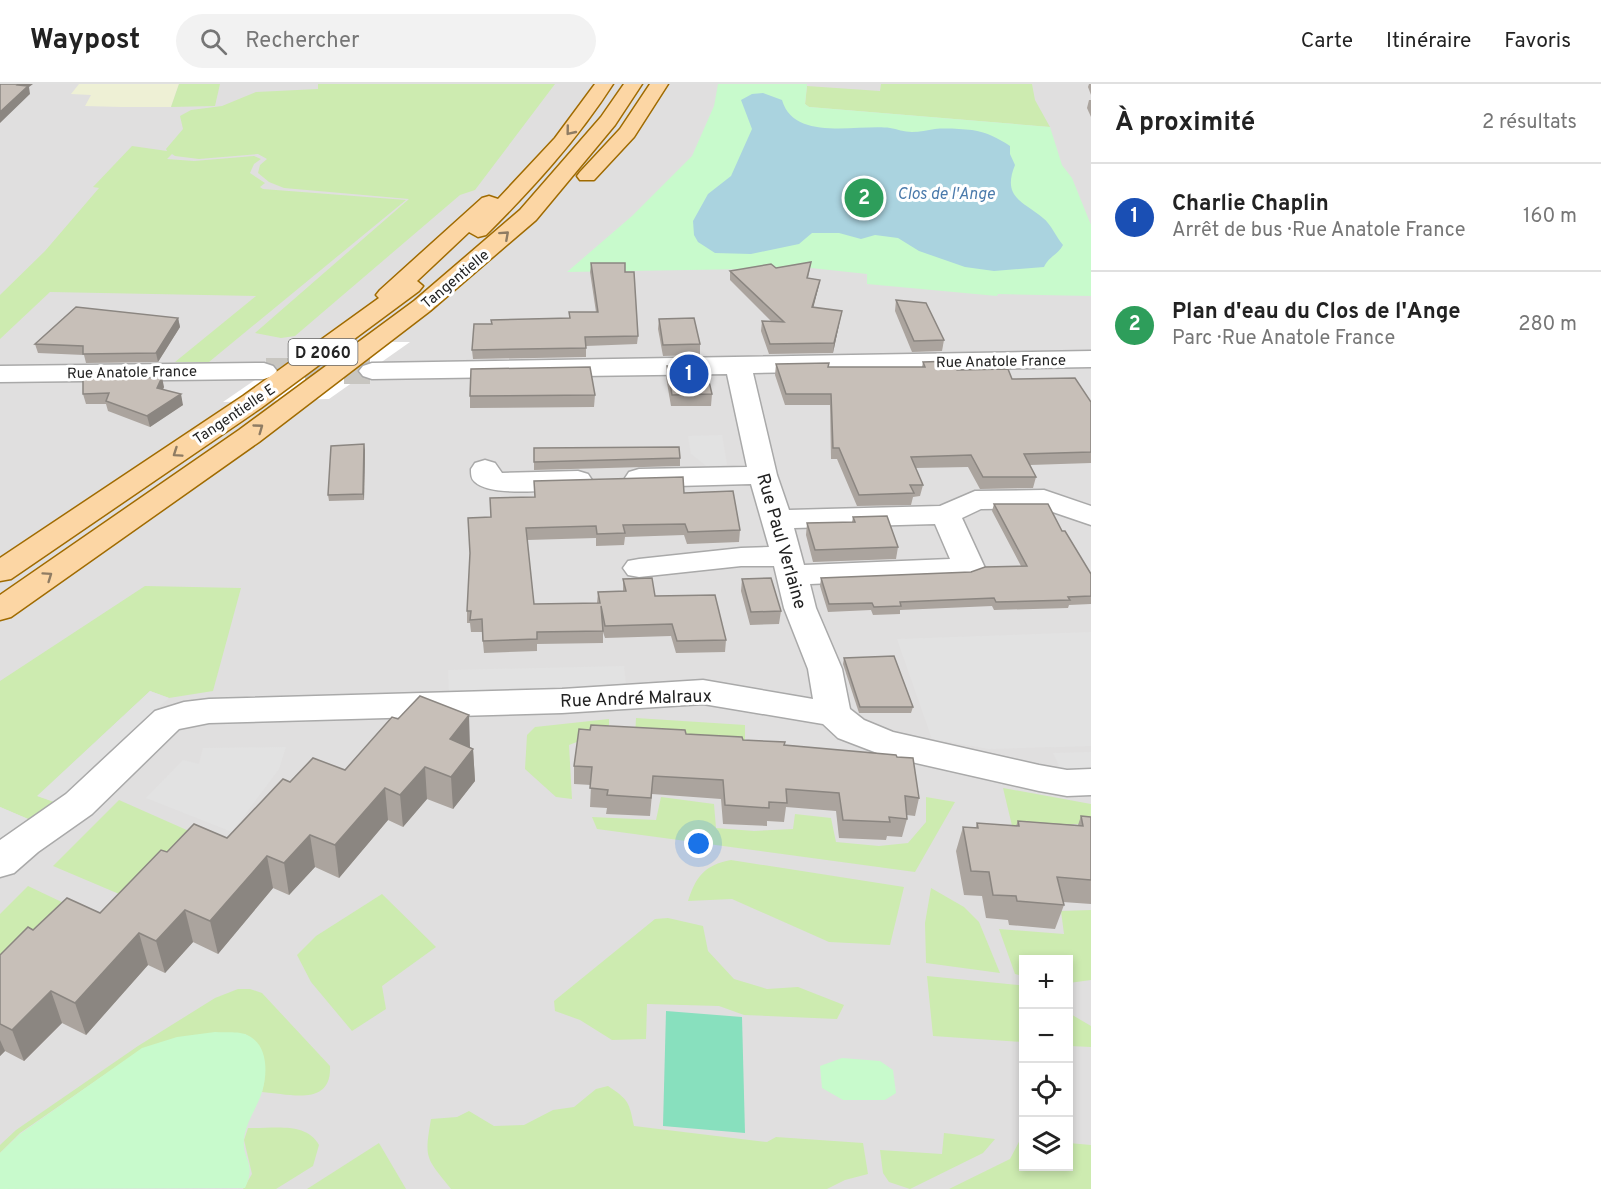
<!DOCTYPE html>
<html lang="fr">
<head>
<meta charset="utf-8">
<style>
  body { margin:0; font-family:Overpass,sans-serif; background:#f2f2f2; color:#222 }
  .controls { position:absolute; right:18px; bottom:18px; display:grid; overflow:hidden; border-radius:0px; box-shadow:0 3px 9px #0003 }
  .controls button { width:54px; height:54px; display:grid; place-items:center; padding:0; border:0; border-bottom:2px solid #e0e0e0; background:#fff; color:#222; font:30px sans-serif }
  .you { position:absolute; left:699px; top:760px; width:21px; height:21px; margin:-15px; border:4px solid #fff; border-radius:50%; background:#1a73e8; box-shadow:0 0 0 9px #1a73e833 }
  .badge { display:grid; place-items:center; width:39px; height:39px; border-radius:50%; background:#d40000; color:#fff; font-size:20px; font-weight:700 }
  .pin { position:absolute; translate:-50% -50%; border:3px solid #fff; box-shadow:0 2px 6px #0006 }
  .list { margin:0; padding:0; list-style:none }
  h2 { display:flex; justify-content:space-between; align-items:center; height:78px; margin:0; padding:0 24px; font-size:26px }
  h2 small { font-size:20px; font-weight:400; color:#767676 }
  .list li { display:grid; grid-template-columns:39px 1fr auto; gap:18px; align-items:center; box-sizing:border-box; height:108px; padding:0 24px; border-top:2px solid #e0e0e0 }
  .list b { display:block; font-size:22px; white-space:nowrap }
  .list p { margin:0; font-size:20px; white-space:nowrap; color:#767676 }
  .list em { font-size:20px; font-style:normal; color:#767676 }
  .icon { flex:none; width:33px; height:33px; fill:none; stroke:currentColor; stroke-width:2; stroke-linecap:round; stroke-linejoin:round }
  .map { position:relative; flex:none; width:1091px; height:1105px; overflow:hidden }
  header { display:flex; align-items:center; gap:36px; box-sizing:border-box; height:84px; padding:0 30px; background:#fff; border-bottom:2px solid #e0e0e0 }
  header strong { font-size:28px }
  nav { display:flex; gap:33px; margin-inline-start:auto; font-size:21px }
  .search { width:420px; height:54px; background:#f2f2f2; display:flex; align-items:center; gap:15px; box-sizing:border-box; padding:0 21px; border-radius:33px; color:#767676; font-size:22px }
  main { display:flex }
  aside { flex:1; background:#fff }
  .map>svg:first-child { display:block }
  .residential { fill:#e0dfdf; fill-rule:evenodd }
  .farmland { fill:#eef0d5 }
  .grass { fill:#cdebb0 }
  .park { fill:#c8facc }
  .pitch { fill:#88e0be }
  .parking { fill:#e2e2e2 }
  .water { fill:#aad3df }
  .pier { fill:#fff }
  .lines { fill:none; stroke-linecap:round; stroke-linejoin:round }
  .minor-tunnel { stroke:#c8c6c1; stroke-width:26; stroke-dasharray:26 13; stroke-linecap:butt }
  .minor-casing { stroke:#a9a9a9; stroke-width:3 }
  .major-casing { stroke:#a06b00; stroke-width:3 }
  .minor { fill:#fff; fill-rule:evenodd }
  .major { fill:#fcd6a4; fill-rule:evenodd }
  .wall { fill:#aba49e }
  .shaded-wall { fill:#8b8681 }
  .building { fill:#c7bfb8; stroke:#8b8681; stroke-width:1.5 }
  .oneway { stroke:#8f7c63 }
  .labels { text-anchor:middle; stroke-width:6; stroke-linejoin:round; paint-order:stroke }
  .far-street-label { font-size:15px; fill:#222; stroke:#fff }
  .far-water-label { font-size:16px; font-style:italic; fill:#4a7aab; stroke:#fff }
  .shield { fill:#fff; stroke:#646464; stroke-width:1.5 }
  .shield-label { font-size:16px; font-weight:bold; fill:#222 }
  .street-label { font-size:18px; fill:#222; stroke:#fff }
</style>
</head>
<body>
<header>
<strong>Waypost</strong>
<div class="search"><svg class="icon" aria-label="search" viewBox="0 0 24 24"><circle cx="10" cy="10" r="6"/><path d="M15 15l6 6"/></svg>Rechercher</div>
<nav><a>Carte</a><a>Itinéraire</a><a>Favoris</a></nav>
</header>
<main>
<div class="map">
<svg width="1091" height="1105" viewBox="0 0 1091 1105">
  <rect width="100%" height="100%" fill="#f2efe9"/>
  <path class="residential" d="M0 0H1091V1105H0ZM1023 876H1068V1082H1023Z"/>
  <polygon class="farmland" points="79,0 179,0 171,23 121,23 85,22 91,11 71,10"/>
  <g class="grass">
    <polygon points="179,0 220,0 215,22 171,23"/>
    <polygon points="318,0 555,0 475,106 460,111 295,252 281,254 255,249 409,115 284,104 269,98 258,89 260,81 267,75 258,70 199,75 175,72 172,70 167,75 194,77 254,72 261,75 254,80 250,89 265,99 260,103 263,105 406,116 209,278 175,278 256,212 50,208 0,255 0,211 45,167 99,104 93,103 132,62 167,67 166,65 183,45 180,32 191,26 222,22 256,8 318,5"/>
    <polygon points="881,0 1032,0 1035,16 1050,43 809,23 805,20 807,2 880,7"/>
    <polygon points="145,502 241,504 213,607 169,614 150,607 38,712 60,720 28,735 0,723 0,597"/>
    <polygon points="636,634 745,641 745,657 635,652"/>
    <polygon points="609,635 609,652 595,651 569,661 572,715 556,713 525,685 527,651 535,643"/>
    <polygon points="1003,704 1091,720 1091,741 1074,740 1014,750"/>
    <polygon points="661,713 714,720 716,744 754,747 793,745 795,730 831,734 836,758 879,762 908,759 926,738 926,713 955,718 915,788 597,745 592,733 656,736"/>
    <polygon points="119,716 198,751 138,818 53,782"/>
    <path d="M731 776 904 803 890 861 829 858 732 815 688 817C696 793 704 781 731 776Z"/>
    <polygon points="28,802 87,830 0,892 0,830"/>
    <polygon points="931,804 964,823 979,838 1000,889 926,879 925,839"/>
    <polygon points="382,810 436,863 382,902 386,925 352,947 311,898 297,871 316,852"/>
    <polygon points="1091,826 1091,896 1069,899 1068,876 1023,876 1023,892 1015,890 999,845 1064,850 1061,827"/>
    <polygon points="668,834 703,842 708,867 734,895 767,905 798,903 844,921 837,935 744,931 719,922 647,920 646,955 612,956 580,936 555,927 554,917 655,835"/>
    <polygon points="927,892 1019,901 1023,904 1023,958 933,952"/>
    <path d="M238 905H250L262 909 330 982C332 1023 290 1010 262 1008 267 985 268 964 245 950L142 965 20 1049 0 1069V1061L16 1046 138 962 215 914Z"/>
    <polygon points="1069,929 1091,942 1091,963 1069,962"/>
    <path d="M608 1002C629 1016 629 1018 634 1042L767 1058 776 1053 863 1059 868 1090 845 1096 827 1105H451C426 1073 424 1076 431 1035L457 1033 469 1027 494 1042 524 1041 553 1026 574 1023 596 1005Z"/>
    <path d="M248 1044C272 1045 306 1037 319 1061L313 1082 276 1105H243L252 1090 244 1056Z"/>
    <polygon points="944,1049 995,1055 983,1069 910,1105 889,1098 883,1089 880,1066 942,1070"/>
    <polygon points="1020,1056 1023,1056 1023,1082 1068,1082 1069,1059 1091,1061 1091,1105 949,1105 1010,1075"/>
    <polygon points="379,1059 406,1105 307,1105"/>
  </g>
  <g class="park">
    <polygon points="718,0 807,0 805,20 809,23 1050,43 1062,81 1072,94 1091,141 1091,212 998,210 997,212 867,200 867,190 811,184 567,188 632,132 692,72 714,22"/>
    <path d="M215 948C225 949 239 947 247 951 268 960 268 989 262 1008 257 1024 246 1038 244 1055 242 1077 257 1078 245 1104L0 1105V1069L20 1050 142 964 177 953Z"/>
    <polygon points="842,974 880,977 893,986 896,1009 885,1016 843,1016 822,1004 820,982"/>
  </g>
  <polygon class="pitch" points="666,927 742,933 745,1049 663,1042"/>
  <g class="parking">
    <polygon points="722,351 727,381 706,382 691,370 688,352"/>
    <polygon points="1091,548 1091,662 989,665 932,655 897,555"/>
    <polygon points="624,582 626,602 449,607 448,586"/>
    <polygon points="150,607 169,614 60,720 37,712"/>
    <polygon points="286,663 279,685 232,748 146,714 183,676 199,680 203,664"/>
    <polygon points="1091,668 1091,698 1067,699 1053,669"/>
    <polygon points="0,723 28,735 0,761"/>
  </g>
  <path class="water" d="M763 9 782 16C794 58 858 40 890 44 897 45 904 48 912 48 920 48 927 46 935 45 946 44 960 45 972 46 986 48 998 54 1010 62V70L1015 81C1002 113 1022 117 1043 134 1051 140 1056 153 1063 161 1058 171 1049 172 1044 183L994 187 965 183 919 167 898 154 875 151 861 155 839 149H812L799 160 751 170 715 169 698 158 694 151 693 137 708 110 731 92 752 45 741 16 752 10Z"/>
  <polygon class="pier" points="310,258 410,258 329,315 223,318"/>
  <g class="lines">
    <polyline class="minor-tunnel" points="266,287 372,287"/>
    <defs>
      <g id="minor">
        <path d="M1091 267V283L753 289 777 391 789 426 940 422 975 407 1044 406 1091 422V441L1041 424 981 425 962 434 985 484 980 491 969 493 810 500 816 524 842 585 850 625 864 636 893 648 1039 681 1067 686 1091 685V711L1067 712 1039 707 885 672 838 654 823 640 703 620 562 629 209 639 179 645 92 730 38 768 14 789 0 793V756L66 710 155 627 184 618 209 615 562 605 703 596 813 615 808 585 784 524 774 482H741L639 493 628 491 623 484 628 477 639 475 741 464 769 463 751 400 639 403 629 400 625 394 629 388 639 385 747 383 727 290 372 295 363 292 359 287 363 282 372 279ZM935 440 950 475 804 481 794 444Z"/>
        <polygon points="264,279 273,282 277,287 273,292 264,295 0,298 0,282"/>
        <path d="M485 376 495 379 502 389 578 387 588 390 592 396 588 402 578 405C555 405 492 414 475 398 471 395 471 390 471 385L475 379Z"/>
      </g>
      <g id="major">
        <path d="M595 0H613C577 56 533 104 486 151L478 153 469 148 417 197 423 202 419 207 261 324 11 495 0 497V474L243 312 379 214 376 211 380 206 482 114 489 112 498 115 555 54Z"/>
        <polygon points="624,0 642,0 615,41 536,136 430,227 259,358 11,533 0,536 0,511 239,346 414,217 520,126 601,33"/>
        <polygon points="650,0 668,0 634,53 594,96 580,96 577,92 580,88 620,45"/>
      </g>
    </defs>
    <use href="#minor" class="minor-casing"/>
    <use href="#major" class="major-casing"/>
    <use href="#minor" class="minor"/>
    <use href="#major" class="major"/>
  </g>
  <g class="wall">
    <polygon points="1089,0 1091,0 1091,11 1088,3"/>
    <polygon points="1089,16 1091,16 1091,33 1087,24"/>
    <polygon points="811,178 808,194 820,196 818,205 813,223 840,236 833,269 769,270 761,247 762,237 771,237 730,196 730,187 776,184"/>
    <polygon points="591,179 625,188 638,252 637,260 586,262 586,273 473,275 472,266 491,240 491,236 569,234 569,228 596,228 590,188"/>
    <polygon points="896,216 944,256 942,267 912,268 895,227"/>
    <polygon points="178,234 180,243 158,278 86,279 84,271 38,269 35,260"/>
    <polygon points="659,235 700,260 700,271 663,272 658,245"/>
    <polygon points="923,278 957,286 1012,295 1091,318 1091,379 1030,381 1036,393 1033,404 980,405 968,383 915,384 923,401 920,412 913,413 911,421 857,422 837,375 831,375 830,321 785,321 775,291 776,280 829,283 922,283"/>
    <polygon points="667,282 712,310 711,322 671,322 666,293"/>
    <polygon points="142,289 143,294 164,303 163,305 183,321 150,343 108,327 106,320 86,320 83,310"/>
    <polygon points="595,311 594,323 470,324 470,312"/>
    <polygon points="534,364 680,374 680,382 534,386"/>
    <polygon points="365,366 364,416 329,417 328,411"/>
    <polygon points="684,409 740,446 739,458 687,460 684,451 625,453 624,461 596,462 596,454 527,456 534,520 597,519 598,508 623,507 623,495 655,512 726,556 725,568 676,569 671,552 605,554 603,548 603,559 537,560 537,567 484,569 482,548 471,548 470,539 467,539 467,527 491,433"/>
    <polygon points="994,420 1062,447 1091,490 1091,520 1069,521 1068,524 994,526 992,522 900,526 900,530 873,531 871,526 828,528 820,502 821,494 971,488 1021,482 992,427"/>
    <polygon points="853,433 898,463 896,475 813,478 806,451 807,439 852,438"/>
    <polygon points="742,495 781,527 779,540 750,541 741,507"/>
    <polygon points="844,574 913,623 911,629 859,629 843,580"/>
    <polygon points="590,646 686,650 897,673 919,714 915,732 907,731 907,735 902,753 887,752 886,756 839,754 836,727 786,723 784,738 767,737 767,742 723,740 721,715 652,710 650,732 606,730 607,724 590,723 591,701 574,700 574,682"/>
    <polygon points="470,663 473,665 475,697 453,725 427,715 403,743 388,736 339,794 315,783 289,811 273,804 218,870 193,858 165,889 148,881 86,951 62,939 24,977 5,967 0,972 0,871 33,846 100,829 167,768 227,754 290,698 345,686"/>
    <polygon points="1081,732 1091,733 1091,820 1063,818 1064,821 1055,845 1009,841 1008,836 986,834 982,812 964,811 956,767 963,743 976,743 977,739 1016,742 1018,737 1078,741"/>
  </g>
  <g class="shaded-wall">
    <polygon points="20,0 33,0 29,3 30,10 0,39 0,28"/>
    <polygon points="820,196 818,205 811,233 812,223"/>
    <polygon points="842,227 840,236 833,269 834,259"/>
    <polygon points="178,234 180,243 158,278 156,269"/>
    <polygon points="162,293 164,303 159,314 157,304"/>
    <polygon points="181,310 183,321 150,343 147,332"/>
    <polygon points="364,360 365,366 364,416 363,410"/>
    <polygon points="469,631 470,663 452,687 450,655"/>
    <polygon points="473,665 475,697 453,725 451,693"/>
    <polygon points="425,683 427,715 403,743 400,711"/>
    <polygon points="385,704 388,736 339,794 335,761"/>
    <polygon points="310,751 315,783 289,811 284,779"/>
    <polygon points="267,772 273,804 218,870 210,837"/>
    <polygon points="185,826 193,858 165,889 156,857"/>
    <polygon points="139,849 148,881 86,951 75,919"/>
    <polygon points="51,907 62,939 24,977 12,946"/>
    <polygon points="0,956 5,967 0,972"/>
  </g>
  <g class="building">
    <polygon points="0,0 20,0 18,1 28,2 0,28"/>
    <polygon points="811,178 807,194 820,196 812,223 842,227 834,259 770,260 762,237 784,238 730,187 771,180 776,184"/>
    <polygon points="591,179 625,179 625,188 634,188 638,252 585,253 586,264 472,266 474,240 492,240 491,236 570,234 569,228 598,228"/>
    <polygon points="896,216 926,219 944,256 914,257"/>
    <polygon points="76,223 178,234 156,269 83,270 83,262 35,260"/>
    <polygon points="694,234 700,260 663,261 659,235"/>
    <polygon points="953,277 957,286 1008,285 1012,295 1075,294 1091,318 1091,368 1024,370 1036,393 983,393 971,371 911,373 923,401 910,401 914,409 859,411 839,364 833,364 831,310 786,310 776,280 829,279 828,283 925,283 923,278"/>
    <polygon points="705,281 712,310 672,311 667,282"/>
    <polygon points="590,283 595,311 470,312 471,285"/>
    <polygon points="83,289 142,289 139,294 162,293 157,304 181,310 147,332 106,317 109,309 83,310"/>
    <polygon points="364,360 363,410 328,411 331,362"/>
    <polygon points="679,363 680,374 534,378 534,364"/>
    <polygon points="683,393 684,409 733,407 740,446 688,448 685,440 623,441 625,449 597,450 596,442 526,444 534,520 600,519 598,508 626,507 623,495 652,494 655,512 715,511 726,556 677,557 672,540 605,542 601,522 603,547 537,548 537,555 483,557 482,535 470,536 471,527 467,527 470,469 468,434 491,433 490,414 535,413 534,397"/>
    <polygon points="994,420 1048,420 1062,447 1065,447 1091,490 1091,512 1068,513 1070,516 996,518 994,514 900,518 901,522 874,523 872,519 829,520 821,494 971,488 985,483 1027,482"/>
    <polygon points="887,432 898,463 815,466 807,439 855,438 853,433"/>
    <polygon points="771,494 781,527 751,528 742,495"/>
    <polygon points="894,572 913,623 860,623 844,574"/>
    <polygon points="420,612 469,631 450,655 473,665 451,693 425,683 400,711 385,704 335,761 310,751 284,779 267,772 210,837 185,826 156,857 139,849 75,919 51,907 12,946 0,940 0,871 28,843 33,846 67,814 100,829 161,766 167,768 194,740 227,754 283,695 290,698 313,674 345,686 392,633 398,635"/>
    <polygon points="591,641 685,646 686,650 742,653 743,656 785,658 784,661 896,671 897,673 913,674 919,714 905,712 907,735 889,733 890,738 843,736 839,709 786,705 787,719 769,718 769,724 725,721 723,696 653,692 651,714 607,711 608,706 590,704 592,683 574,682 579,645 590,646"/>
    <polygon points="1081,732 1091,733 1091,796 1057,793 1064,821 1017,817 1016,812 993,811 989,788 971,787 963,743 978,744 977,739 1019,742 1018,737 1083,742"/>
  </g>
  <defs><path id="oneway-chevron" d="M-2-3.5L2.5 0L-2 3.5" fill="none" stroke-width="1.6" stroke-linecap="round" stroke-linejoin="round" transform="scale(1.5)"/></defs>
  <g class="oneway">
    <use href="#oneway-chevron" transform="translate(570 47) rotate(129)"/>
    <use href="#oneway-chevron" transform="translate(505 151) rotate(-42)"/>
    <use href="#oneway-chevron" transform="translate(259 344) rotate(-36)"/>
    <use href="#oneway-chevron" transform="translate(177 369) rotate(146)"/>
    <use href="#oneway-chevron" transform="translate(48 492) rotate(-35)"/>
  </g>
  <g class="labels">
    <g class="far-street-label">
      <text transform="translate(455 195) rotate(-40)" y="5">Tangentielle</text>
      <text transform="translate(1001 277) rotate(-1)" y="5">Rue Anatole France</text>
      <text transform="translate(132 288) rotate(-1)" y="5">Rue Anatole France</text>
      <text transform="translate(234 330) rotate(-34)" y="5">Tangentielle E</text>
    </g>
    <g class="far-water-label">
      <text x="946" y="115">Clos de l'Ange</text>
    </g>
    <rect class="shield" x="288.5" y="255" width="69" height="26" rx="4.5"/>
    <g class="shield-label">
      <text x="323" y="274">D 2060</text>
    </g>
    <g class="street-label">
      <text transform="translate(782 457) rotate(74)" y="6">Rue Paul Verlaine</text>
      <text transform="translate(636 614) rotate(-2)" y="6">Rue André Malraux</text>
    </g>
  </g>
</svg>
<div class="controls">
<button>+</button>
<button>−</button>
<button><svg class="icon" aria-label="locate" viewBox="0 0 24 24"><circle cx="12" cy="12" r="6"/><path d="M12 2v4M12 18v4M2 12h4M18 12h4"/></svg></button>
<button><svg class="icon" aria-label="layers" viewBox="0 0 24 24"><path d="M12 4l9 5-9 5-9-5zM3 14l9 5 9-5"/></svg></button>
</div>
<div class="you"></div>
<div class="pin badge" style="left:689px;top:290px;background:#1a4fb4">1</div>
<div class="pin badge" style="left:864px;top:114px;background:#2e9e5b">2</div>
</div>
<aside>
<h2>À proximité<small>2 résultats</small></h2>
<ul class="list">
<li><span class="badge" style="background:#1a4fb4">1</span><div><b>Charlie Chaplin</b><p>Arrêt de bus · Rue Anatole France</p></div><em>160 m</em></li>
<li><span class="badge" style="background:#2e9e5b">2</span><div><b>Plan d'eau du Clos de l'Ange</b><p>Parc · Rue Anatole France</p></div><em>280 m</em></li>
</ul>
</aside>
</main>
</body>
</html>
